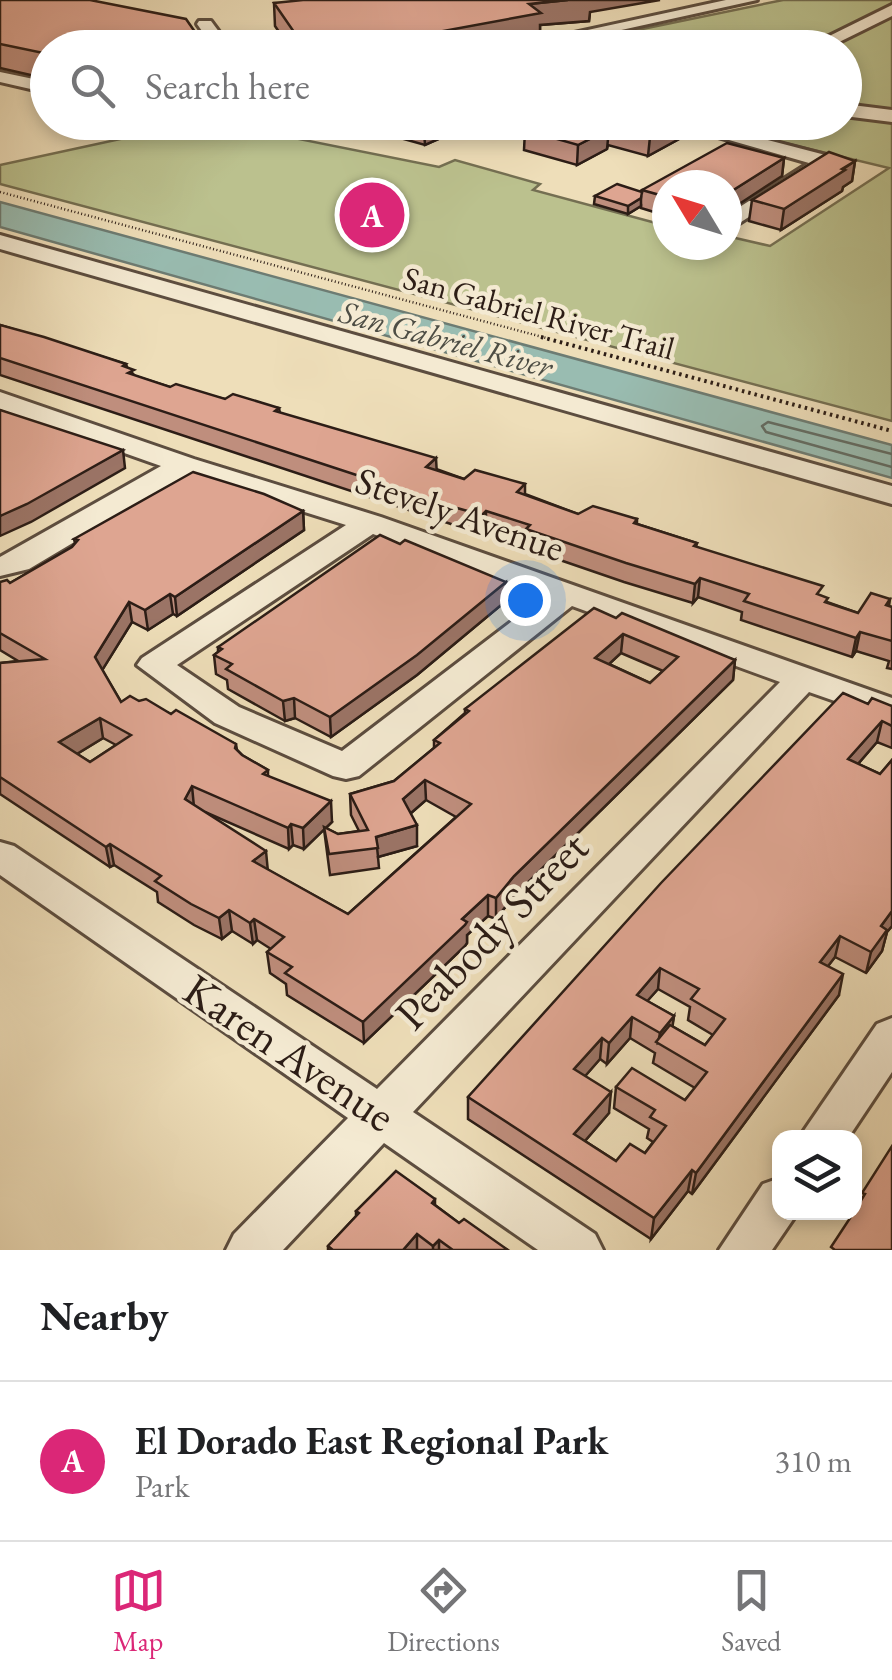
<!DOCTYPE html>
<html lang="en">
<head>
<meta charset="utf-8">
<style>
  body { margin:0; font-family:"EB Garamond",serif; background:#f6f6f6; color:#202124 }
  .controls { position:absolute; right:30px; bottom:30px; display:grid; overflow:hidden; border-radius:20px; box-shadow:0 5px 15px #0003 }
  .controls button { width:90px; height:90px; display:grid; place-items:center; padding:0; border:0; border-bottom:2px solid #e0e0e0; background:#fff; color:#202124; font:50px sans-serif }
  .compass { position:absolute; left:652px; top:170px; width:90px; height:90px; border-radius:50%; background:#fff; box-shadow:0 5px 15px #0003; rotate:308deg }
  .you { position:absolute; left:525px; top:600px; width:35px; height:35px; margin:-25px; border:8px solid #fff; border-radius:50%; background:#1a73e8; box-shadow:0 0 0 15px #1a73e833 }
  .badge { display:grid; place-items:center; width:65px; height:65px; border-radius:50%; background:#db2777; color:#fff; font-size:32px; font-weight:700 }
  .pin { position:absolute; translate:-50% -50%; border:5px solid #fff; box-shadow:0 2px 10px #0006 }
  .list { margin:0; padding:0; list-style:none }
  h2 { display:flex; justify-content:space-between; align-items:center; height:130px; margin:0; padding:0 40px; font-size:42px }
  h2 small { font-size:32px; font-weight:400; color:#757577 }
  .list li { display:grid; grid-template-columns:65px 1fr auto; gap:30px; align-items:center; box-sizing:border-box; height:160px; padding:0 40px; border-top:2px solid #e0e0e0 }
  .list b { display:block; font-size:38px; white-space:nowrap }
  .list p { margin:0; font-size:32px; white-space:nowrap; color:#757577 }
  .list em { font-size:32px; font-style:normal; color:#757577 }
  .icon { flex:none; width:55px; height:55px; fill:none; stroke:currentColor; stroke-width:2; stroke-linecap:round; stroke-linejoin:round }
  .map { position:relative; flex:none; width:892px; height:1250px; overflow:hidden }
  .search { position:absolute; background:#fff; box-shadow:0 5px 15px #0003; left:30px; right:30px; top:30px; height:110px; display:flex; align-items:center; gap:25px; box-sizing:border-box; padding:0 35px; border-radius:55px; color:#757577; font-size:38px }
  .sheet { height:290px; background:#fff }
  nav { display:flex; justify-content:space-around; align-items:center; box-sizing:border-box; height:140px; border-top:2px solid #e0e0e0; background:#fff; font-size:28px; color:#757577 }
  nav a { display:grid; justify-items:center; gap:5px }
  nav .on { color:#db2777 }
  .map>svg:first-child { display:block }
  .green { fill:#bbc18e; stroke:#746f52; stroke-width:2.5 }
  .water { fill:#99bcb1; stroke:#6d7c73; stroke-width:2.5 }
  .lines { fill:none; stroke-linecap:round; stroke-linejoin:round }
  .shore { stroke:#626c64; stroke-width:2.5 }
  .minor-casing { stroke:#5c4d3f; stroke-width:6 }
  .path-far1 { stroke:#2c1d16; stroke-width:2.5; stroke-dasharray:1 2.5; stroke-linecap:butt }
  .path { stroke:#2c1d16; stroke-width:4; stroke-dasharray:2.5 4; stroke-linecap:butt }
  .minor { fill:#f4ead2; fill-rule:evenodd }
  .wall { fill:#bf8e7d; stroke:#2c1d16; stroke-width:2.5; fill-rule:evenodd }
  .shaded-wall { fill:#9b7466; stroke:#2c1d16; stroke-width:2.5 }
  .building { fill:#dea591; stroke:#2c1d16; stroke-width:2.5; fill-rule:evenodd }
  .labels { text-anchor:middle; stroke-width:9; stroke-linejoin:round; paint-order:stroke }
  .far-street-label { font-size:32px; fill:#2c1d16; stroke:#f4ead2 }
  .far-water-label { font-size:32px; font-style:italic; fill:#4d4d44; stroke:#f4ead2 }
  .street-label { font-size:38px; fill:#2c1d16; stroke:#f4ead2 }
  .near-street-label { font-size:45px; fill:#2c1d16; stroke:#f4ead2 }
</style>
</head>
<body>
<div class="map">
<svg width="892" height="1250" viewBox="0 0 892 1250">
  <rect width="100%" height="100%" fill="#eedeb9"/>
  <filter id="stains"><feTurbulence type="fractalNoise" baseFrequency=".002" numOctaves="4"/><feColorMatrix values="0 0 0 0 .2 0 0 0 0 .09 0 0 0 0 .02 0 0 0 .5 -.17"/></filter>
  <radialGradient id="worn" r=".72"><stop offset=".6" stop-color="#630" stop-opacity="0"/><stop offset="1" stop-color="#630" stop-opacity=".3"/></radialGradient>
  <polygon class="green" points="783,0 892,0 892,421 0,184 0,165 194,123 219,123 439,167 455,160 540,184 533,190 667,226 667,245 727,245 727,236 770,246 889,168 702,123 844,122 844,48 555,47"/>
  <polygon class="water" points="0,202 892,445 892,478 0,227"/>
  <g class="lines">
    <polyline class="shore" points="892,454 768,422 762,426 766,432 892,467"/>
    <defs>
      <g id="minor">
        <polygon points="726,0 757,0 540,48 505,48"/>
        <polygon points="892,5 892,16 827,48 805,48"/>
        <polygon points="199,21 211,21 231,48 214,48 197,24"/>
        <polygon points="0,72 48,82 48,93 0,82"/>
        <polygon points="844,104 892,110 892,122 844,116"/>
        <polygon points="666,122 699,122 833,157 836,161 727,231 727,215 809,163"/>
        <polygon points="0,235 892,486 892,504 0,249"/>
        <path d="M0 392 194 459 381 517 892 698V721L809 692 413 1112 595 1234 603 1250H538L384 1143 283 1250H226L234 1234 348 1118 0 875V842L14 846 377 1089 780 682 572 606 359 776 346 779 333 776 215 723 137 665 142 658 346 525 187 475 29 569 0 576V557L161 466 0 409ZM373 534 545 596 342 751 239 707 177 665Z"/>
        <polygon points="892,1018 892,1072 848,1138 799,1138 877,1024"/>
        <polygon points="780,1178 780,1212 798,1212 772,1250 719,1250 763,1184"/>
      </g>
    </defs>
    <use href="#minor" class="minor-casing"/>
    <polyline class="path-far1" points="0,192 550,339"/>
    <polyline class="path" points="541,337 892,431"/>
    <use href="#minor" class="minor"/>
  </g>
  <g class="wall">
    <polygon points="0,0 202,48 48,48 48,79 0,68"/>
    <polygon points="274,3 590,12 589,21 540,25 540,37 482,48 290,48 275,26"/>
    <polygon points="393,122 468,126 425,145 393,136"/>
    <polygon points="606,122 691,122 690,133 648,156 608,145 607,149 577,165 524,150 525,130 602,127 602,125"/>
    <polygon points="784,158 782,176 667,185 667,216 641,208 641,206 628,214 594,204 595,196 642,192 642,190"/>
    <polygon points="855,161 852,181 843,187 842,191 781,230 749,221 752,200"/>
    <polygon points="0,325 126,364 127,367 135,376 170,387 225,399 279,408 280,413 464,479 525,484 525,494 578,514 637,519 637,524 697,543 696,547 821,596 827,602 858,613 890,599 889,606 892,607 892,669 887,668 889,661 856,651 852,657 741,620 742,612 698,597 693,603 624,582 525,548 525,543 486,530 482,534 457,526 0,375"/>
    <path d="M303 511 304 530 177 616 173 614 148 630 132 622 102 670 121 702 139 701 171 714 236 744 237 750 242 755 268 770V776L332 822 326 828 338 834 359 831 351 815 350 794 394 781 434 748V740L465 713V709L616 618 735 660 733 680 513 897 496 919 488 916 467 935V943L465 946 364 1043 287 995 286 984 270 973 267 952 271 949 257 940 253 944 232 931 222 939 194 925 158 902 157 892 114 865 110 867 0 794V663L18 661 0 650V582L10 583 72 547 75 543 74 539ZM621 653 663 671 650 683 609 664ZM103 738 116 745 90 762 77 754ZM426 800 456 817 348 914 268 870 205 812 289 849 293 845 304 849 324 829 330 875 379 868 378 857 417 846 410 814Z"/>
    <polygon points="506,601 417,675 331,737 295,718 285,721 228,689 227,680 216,674 214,655 218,652 218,647"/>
    <path d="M868 704 892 706V748L877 742 858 764 880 774 892 760V926L887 932 882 951 866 973 835 957 828 966 839 995 692 1194 688 1191 651 1239 468 1119V1097ZM658 989 690 1007 688 1020 713 1035 705 1045 672 1026 674 1016 647 1001ZM630 1038 655 1053 653 1063 695 1088 685 1100 616 1087 614 1108 649 1129 647 1138 653 1142 645 1153 616 1161 585 1141 609 1113 585 1076 600 1059 607 1064Z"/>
    <polygon points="435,1199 435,1205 459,1223 508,1250 328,1250 328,1246 356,1216 356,1211"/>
  </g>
  <g class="shaded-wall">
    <polygon points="568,0 660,0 590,12 589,21 540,25 540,37 482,48 351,48 529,4"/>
    <polygon points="125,39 126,48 104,48"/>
    <polygon points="444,122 468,122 468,126 425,145 424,131"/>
    <polygon points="677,122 691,122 690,133 648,156 650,137"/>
    <polygon points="609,129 607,149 577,165 578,145"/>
    <polygon points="784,158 782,176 727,212 727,194"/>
    <polygon points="855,161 852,181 843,187 842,191 781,230 784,209"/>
    <polygon points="641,198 641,206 628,214 628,206"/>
    <polygon points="123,450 125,468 31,522 0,536 0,516"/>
    <polygon points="436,458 437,476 426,467"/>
    <polygon points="303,511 304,530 177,616 175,597"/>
    <polygon points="486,511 486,530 482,534 482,515"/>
    <polygon points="700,578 698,597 693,603 695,584"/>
    <polygon points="506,582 506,601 417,675 331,737 330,717"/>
    <polygon points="170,594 173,614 148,630 145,610"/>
    <polygon points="129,602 132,622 98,677 95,657"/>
    <polygon points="860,632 856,651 852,657 856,638"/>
    <polygon points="623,634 621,653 594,678 595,658"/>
    <polygon points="735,660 733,680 513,897 496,919 496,898 514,876"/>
    <polygon points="294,698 295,718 285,721 283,701"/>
    <polygon points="100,718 103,738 62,763 59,742"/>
    <polygon points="882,721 877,742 844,780 848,759"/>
    <polygon points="425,780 426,800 403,820 403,799"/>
    <polygon points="192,786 194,807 185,799"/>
    <polygon points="331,801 332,822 304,849 303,828"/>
    <polygon points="291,824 293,845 289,849 288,828"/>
    <polygon points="417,825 417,846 378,857 376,837"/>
    <polygon points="110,844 114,865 110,867 106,847"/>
    <polygon points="266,851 268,872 253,861"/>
    <polygon points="488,895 488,916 467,935 467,943 465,946 364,1043 363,1022 462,919"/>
    <polygon points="229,910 232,931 222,939 219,918"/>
    <polygon points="892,911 892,926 887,932 882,951 866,973 871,952 881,926"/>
    <polygon points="254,919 257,940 253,944 250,923"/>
    <polygon points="840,936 835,957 815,983 820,962"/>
    <polygon points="660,968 658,989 634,1016 637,995"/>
    <polygon points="843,974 839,995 692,1194 696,1173"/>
    <polygon points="674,1016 671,1037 658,1043 660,1033"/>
    <polygon points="632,1017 630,1038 607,1064 609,1043"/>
    <polygon points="602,1038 600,1059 573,1090 574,1069"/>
    <polygon points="611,1092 609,1113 572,1156 574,1134"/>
    <polygon points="692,1170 688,1191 651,1239 654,1218"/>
    <polygon points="417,1234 417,1250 403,1250"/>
    <polygon points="439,1240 439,1250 433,1250 433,1246"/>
  </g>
  <g class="building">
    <polygon points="0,0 90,0 186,19 202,42 188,48 168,48 125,39 104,48 48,48 48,54 0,44"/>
    <polygon points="303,0 568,0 529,4 541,13 351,48 335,48 333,45 305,48 274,3"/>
    <polygon points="394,122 444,122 424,131"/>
    <polygon points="541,122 583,122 609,129 578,145 525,130"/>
    <polygon points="606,122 677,122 650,137 602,125"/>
    <polygon points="727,143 784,158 727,194 727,185 667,185 667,197 642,190"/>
    <polygon points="829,152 855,161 842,169 845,170 784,209 752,200"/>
    <polygon points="617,184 642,192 641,198 628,206 595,196"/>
    <polygon points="0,325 44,337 126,364 123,366 134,370 128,373 170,387 176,384 225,399 233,394 279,408 275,411 436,458 426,467 464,479 475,470 525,484 517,492 578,514 593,506 637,519 634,523 697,543 694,546 823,586 817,594 828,598 825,602 858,613 871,593 890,599 886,605 892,607 892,641 860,632 856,638 744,601 749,594 700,578 695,584 626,563 526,529 530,525 486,511 482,515 457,508 0,358"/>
    <polygon points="0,410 123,450 27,504 0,516"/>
    <path d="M193 472 264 494 303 511 175 597 170 594 145 610 129 602 95 657 121 702 130 696 139 701 146 699 171 714 176 710 236 744 235 748 242 755 268 770 263 774 331 801 303 828 291 824 288 828 192 786 185 799 266 851 253 861 348 914 471 804 425 780 403 799 417 825 376 837 378 848 329 854 324 827 338 834 368 830 350 794 394 781 440 743 434 740 469 711 465 709 594 608 616 618 622 613 735 660 514 876 496 898 488 895 462 919 467 922 465 925 363 1022 285 973 292 967 267 952 284 937 254 919 250 923 229 910 219 918 191 904 155 881 161 876 110 844 106 847 0 777V663L45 659 0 633V582L7 580 10 583 72 547 78 540 74 539ZM623 634 678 657 650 683 595 658ZM100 718 131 735 90 762 59 742Z"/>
    <polygon points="380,535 400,544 405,540 506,582 417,655 330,717 294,698 283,701 226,669 232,664 214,655 222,649 218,647 221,645"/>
    <path d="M843 693 868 704 872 698 892 706V726L882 721 848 759 880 774 892 760V911L881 926 887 930 871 952 840 936 820 962 843 974 696 1173 692 1170 654 1218 468 1097 661 883ZM660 968 699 989 691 999 725 1019 705 1045 670 1025 656 1042 707 1072 685 1100 632 1068 616 1087 655 1110 650 1117 666 1126 645 1153 630 1144 616 1161 574 1134 611 1092 574 1069 602 1038 609 1043 632 1017 660 1033 674 1016 637 995Z"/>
    <polygon points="892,1146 892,1250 835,1250 831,1247 854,1212 865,1194 862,1193"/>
    <polygon points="396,1171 435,1199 432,1203 459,1223 464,1219 508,1250 453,1250 439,1240 433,1246 417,1234 403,1250 333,1250 328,1246 359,1213 356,1211"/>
  </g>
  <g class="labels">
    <g class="far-street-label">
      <text transform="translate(539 313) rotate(15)" y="11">San Gabriel River Trail</text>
    </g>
    <g class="far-water-label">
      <text transform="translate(446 339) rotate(15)" y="11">San Gabriel River</text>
    </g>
    <g class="street-label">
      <text transform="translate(460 514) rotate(19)" y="13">Stevely Avenue</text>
    </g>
    <g class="near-street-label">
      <text transform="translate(491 930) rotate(-46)" y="16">Peabody Street</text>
      <text transform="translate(290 1052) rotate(34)" y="16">Karen Avenue</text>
    </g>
  </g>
  <rect width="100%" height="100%" filter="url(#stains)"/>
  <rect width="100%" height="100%" fill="url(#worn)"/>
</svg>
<div class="controls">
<button><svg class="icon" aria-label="layers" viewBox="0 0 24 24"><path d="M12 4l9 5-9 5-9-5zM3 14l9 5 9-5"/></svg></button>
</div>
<svg class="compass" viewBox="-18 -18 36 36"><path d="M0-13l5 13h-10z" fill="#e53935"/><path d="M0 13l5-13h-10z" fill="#757577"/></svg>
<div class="you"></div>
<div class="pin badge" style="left:372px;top:215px">A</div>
<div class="search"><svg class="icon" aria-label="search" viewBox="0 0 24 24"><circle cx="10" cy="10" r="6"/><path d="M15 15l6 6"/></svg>Search here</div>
</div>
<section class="sheet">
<h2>Nearby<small></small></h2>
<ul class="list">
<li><span class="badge">A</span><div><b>El Dorado East Regional Park</b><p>Park</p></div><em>310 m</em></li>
</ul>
</section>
<nav>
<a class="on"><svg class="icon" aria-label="map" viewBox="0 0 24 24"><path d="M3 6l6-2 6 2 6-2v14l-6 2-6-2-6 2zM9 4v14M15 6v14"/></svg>Map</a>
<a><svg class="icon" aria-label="directions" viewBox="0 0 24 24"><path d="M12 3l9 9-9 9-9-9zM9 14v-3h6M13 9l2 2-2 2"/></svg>Directions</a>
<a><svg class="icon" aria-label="saved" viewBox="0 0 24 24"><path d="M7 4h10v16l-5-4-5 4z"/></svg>Saved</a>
</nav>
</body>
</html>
